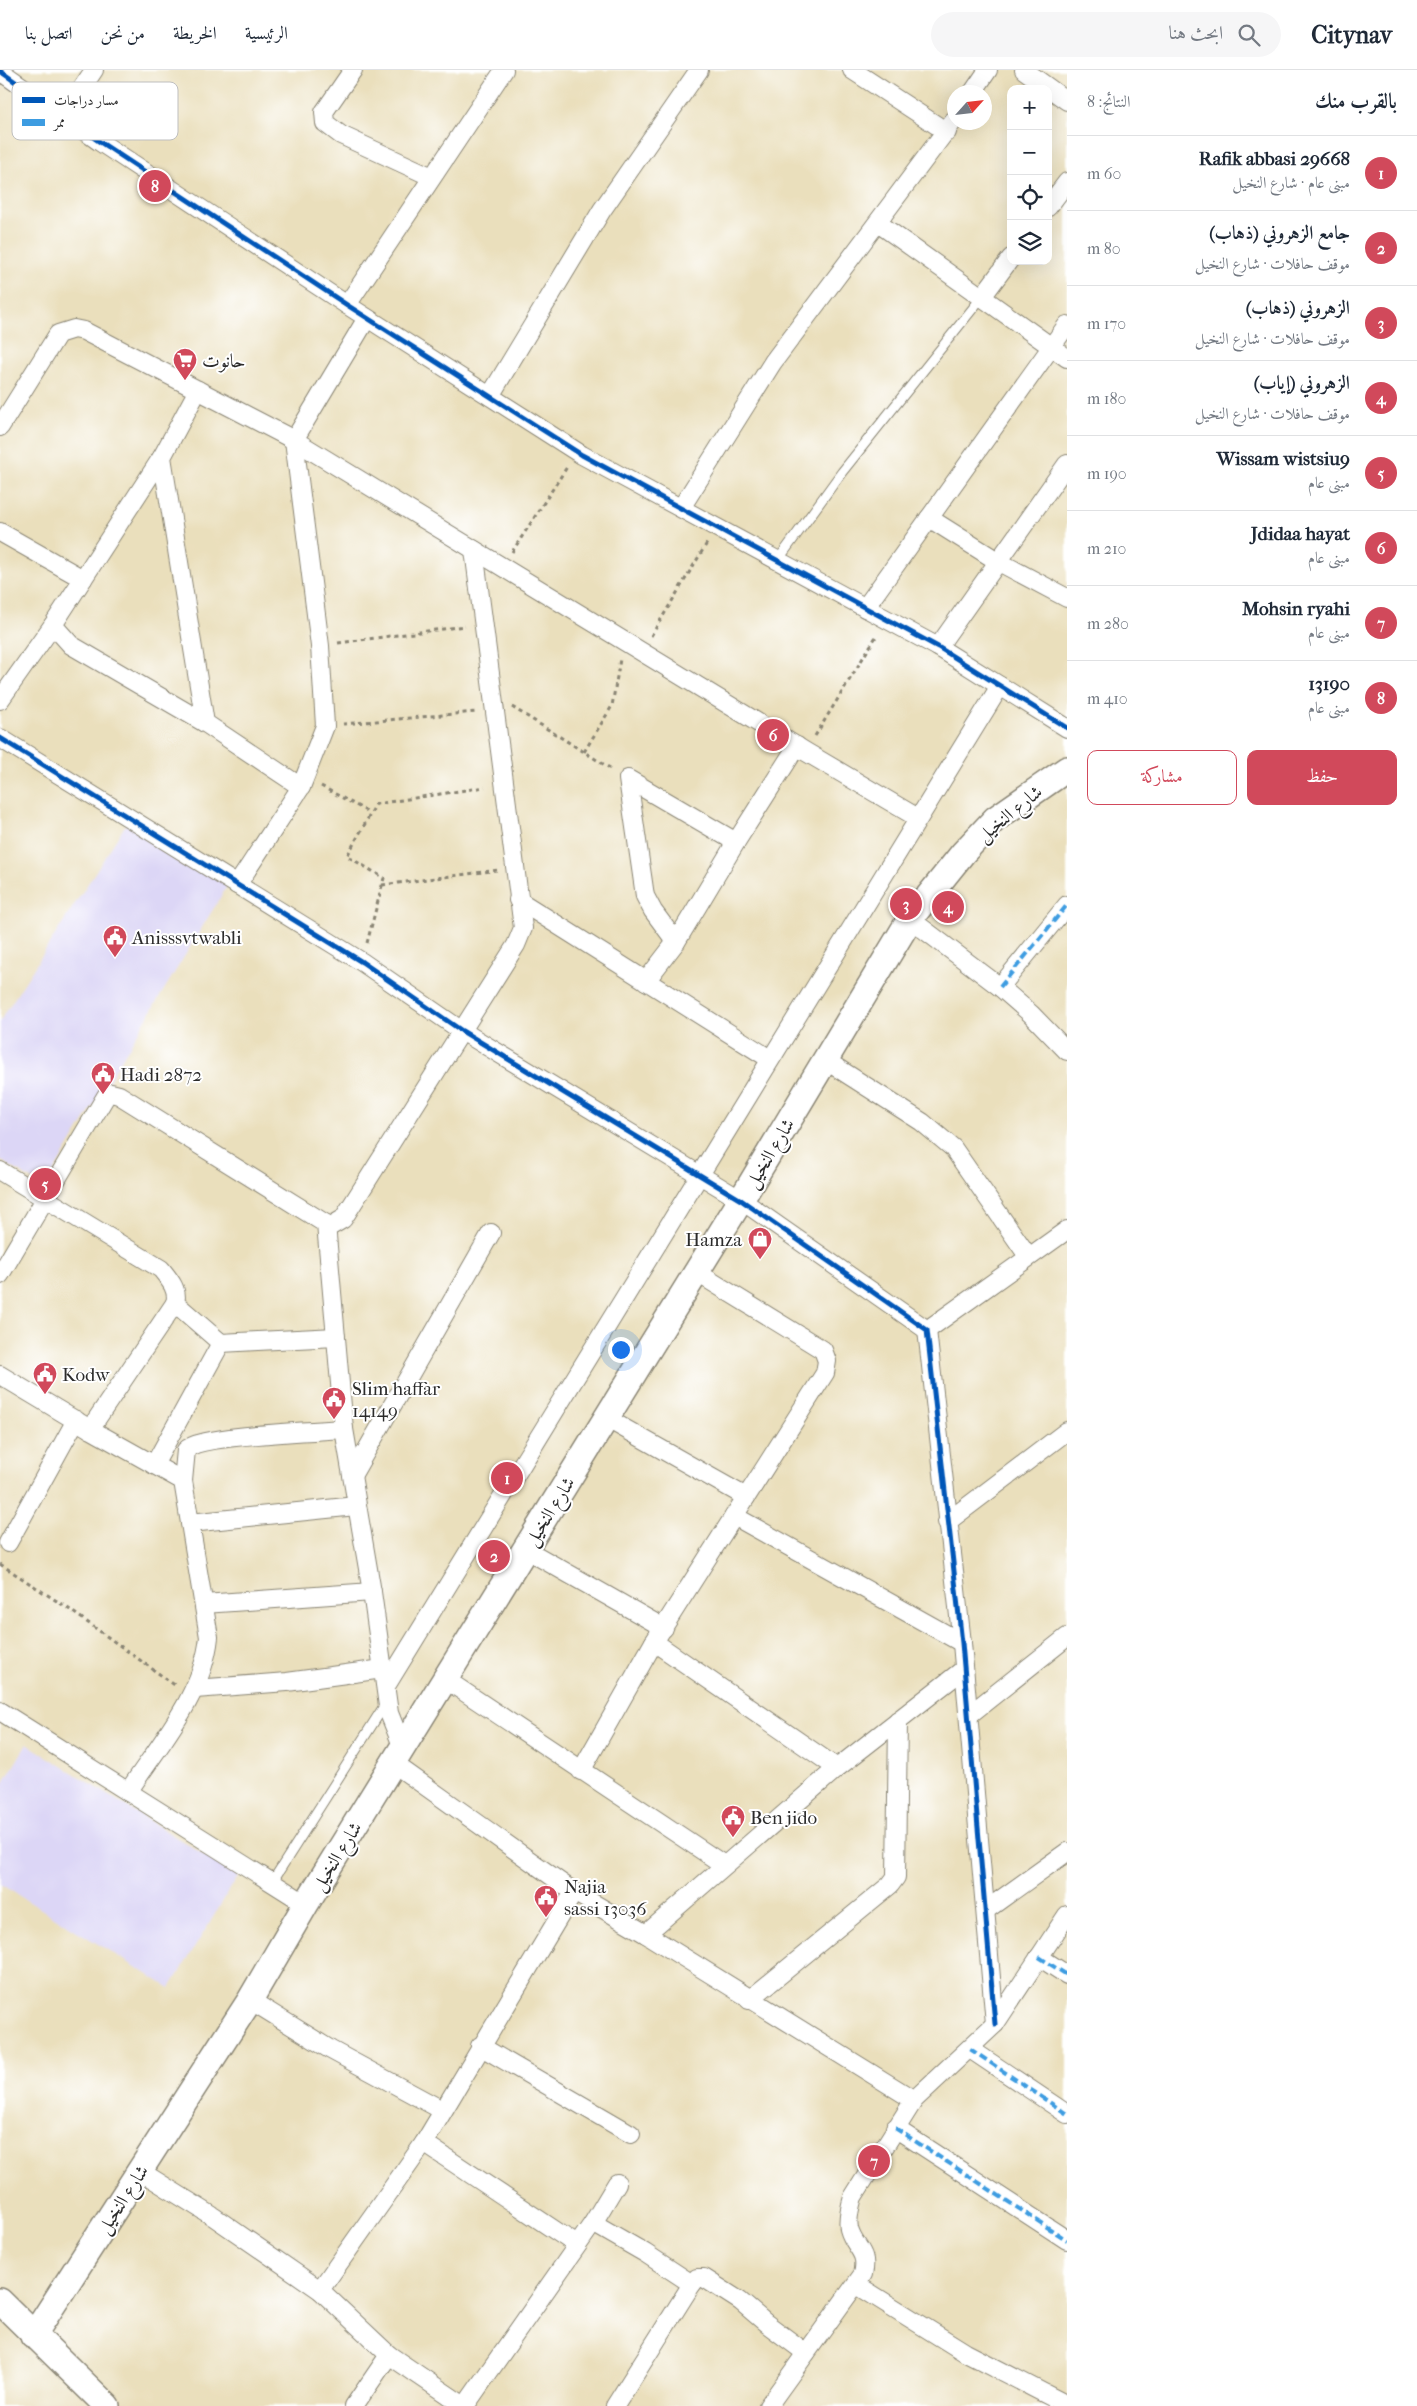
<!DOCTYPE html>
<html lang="ar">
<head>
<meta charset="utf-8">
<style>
  body { margin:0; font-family:"IM FELL French Canon",Amiri,serif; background:#f6f6f7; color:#1f2937; direction:rtl }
  .controls { position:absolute; right:15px; top:15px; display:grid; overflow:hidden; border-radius:10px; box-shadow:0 5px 20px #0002 }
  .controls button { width:45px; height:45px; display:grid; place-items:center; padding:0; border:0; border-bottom:1px solid #e0e1e3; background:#fff; color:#1f2937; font:25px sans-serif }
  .compass { position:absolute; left:947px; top:15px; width:45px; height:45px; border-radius:50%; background:#fff; box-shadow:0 5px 20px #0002; rotate:63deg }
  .you { position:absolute; left:620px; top:1279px; width:18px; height:18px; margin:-12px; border:4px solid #fff; border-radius:50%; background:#1a73e8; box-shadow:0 0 0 8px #1a73e833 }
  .badge { display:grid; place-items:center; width:32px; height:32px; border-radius:50%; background:#d1495b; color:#fff; font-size:16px; font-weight:700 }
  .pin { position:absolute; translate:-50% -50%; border:2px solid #fff; box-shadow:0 1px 5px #0006 }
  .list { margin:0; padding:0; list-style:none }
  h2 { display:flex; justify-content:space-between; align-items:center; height:65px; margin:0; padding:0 20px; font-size:21px }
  h2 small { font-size:16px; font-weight:400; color:#747a83 }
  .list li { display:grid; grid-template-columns:32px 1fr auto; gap:15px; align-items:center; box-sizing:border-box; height:75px; padding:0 20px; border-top:1px solid #e0e1e3 }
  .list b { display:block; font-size:19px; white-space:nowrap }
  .list p { margin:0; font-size:16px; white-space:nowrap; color:#747a83 }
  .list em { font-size:16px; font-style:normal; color:#747a83 }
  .actions { display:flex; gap:10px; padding:15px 20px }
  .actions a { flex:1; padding:11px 0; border:1px solid #d1495b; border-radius:10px; text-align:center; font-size:18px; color:#d1495b }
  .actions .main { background:#d1495b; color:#fff }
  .icon { flex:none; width:28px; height:28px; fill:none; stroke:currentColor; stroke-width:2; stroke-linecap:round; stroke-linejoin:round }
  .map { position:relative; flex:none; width:1067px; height:2336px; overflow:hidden; direction:ltr }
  header { display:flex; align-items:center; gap:30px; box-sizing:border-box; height:70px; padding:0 25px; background:#fff; border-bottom:1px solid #e0e1e3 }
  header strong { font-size:24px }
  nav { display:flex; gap:28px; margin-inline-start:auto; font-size:18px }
  .search { width:350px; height:45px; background:#f6f6f7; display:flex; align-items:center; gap:12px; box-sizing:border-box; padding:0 18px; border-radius:28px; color:#747a83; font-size:19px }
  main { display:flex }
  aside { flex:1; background:#fff }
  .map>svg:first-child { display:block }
  .built { fill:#dcd6f6 }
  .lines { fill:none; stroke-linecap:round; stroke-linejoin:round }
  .service-casing { stroke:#8a8574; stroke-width:11 }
  .minor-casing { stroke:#8a8574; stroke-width:20 }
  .secondary-casing { stroke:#8a8574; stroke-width:28 }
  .path { stroke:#8a8574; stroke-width:3; stroke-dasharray:4 4; stroke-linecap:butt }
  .service { stroke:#fff; stroke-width:9 }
  .minor { stroke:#fff; stroke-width:18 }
  .secondary { stroke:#fff; stroke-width:25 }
  .quiet { stroke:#3d9ce1; stroke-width:4; stroke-dasharray:8 4; stroke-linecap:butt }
  .cycleway-casing { stroke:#fff; stroke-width:8 }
  .cycleway { stroke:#0057b8; stroke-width:5 }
  .labels { text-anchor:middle; stroke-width:4; stroke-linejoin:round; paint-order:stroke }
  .poi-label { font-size:19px; fill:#2b2b2b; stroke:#fff; text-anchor:start }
  .street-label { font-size:19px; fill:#2b2b2b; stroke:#fff }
  .key { fill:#fff; stroke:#bfbfbf; stroke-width:1 }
  .key-label { font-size:14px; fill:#2b2b2b }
</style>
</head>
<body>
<header>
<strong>Citynav</strong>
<div class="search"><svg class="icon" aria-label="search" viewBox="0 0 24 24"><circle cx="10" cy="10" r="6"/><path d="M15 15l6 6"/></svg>ابحث هنا</div>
<nav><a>الرئيسية</a><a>الخريطة</a><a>من نحن</a><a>اتصل بنا</a></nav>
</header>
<main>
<aside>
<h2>بالقرب منك<small>النتائج: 8</small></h2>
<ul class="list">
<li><span class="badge">1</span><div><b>Rafik abbasi 29668</b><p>مبنى عام · شارع النخيل</p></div><em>60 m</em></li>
<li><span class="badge">2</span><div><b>جامع الزهروني (ذهاب)</b><p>موقف حافلات · شارع النخيل</p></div><em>80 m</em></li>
<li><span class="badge">3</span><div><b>الزهروني (ذهاب)</b><p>موقف حافلات · شارع النخيل</p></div><em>170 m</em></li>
<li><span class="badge">4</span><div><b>الزهروني (إياب)</b><p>موقف حافلات · شارع النخيل</p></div><em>180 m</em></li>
<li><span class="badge">5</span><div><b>Wissam wistsiu9</b><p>مبنى عام</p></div><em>190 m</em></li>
<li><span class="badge">6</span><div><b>Jdidaa hayat</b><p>مبنى عام</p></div><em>210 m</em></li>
<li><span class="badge">7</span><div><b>Mohsin ryahi</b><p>مبنى عام</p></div><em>280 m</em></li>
<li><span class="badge">8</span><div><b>13190</b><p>مبنى عام</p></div><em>410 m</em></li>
</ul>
<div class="actions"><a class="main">حفظ</a><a>مشاركة</a></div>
</aside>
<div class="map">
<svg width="1067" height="2336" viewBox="0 0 1067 2336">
  <rect width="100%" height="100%" fill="#fff"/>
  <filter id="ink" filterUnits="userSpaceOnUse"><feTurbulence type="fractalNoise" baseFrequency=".02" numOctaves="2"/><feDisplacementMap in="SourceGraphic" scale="10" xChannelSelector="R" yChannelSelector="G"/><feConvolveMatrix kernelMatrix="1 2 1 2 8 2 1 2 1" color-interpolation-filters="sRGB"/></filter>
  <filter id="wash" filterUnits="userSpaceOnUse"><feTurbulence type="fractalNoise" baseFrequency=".0096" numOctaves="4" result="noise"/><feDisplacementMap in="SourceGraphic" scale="20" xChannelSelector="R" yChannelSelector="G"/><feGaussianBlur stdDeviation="1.12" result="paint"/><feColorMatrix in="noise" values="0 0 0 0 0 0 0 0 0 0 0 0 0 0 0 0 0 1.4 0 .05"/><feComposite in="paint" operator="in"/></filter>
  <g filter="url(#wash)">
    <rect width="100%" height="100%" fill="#eadfbc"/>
    <g class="built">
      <polygon points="128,751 229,813 44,1117 0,1090 0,951"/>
      <polygon points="27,1674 238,1806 170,1918 0,1814 0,1719"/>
    </g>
  </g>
  <g filter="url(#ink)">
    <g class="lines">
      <defs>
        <g id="service">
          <polyline points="778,490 842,402 982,227"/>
          <polyline points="272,1812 386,1633"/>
        </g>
        <g id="minor">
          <polyline points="353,0 324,42 325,53 341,65 432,107"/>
          <polyline points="852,0 947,62"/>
          <polyline points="1024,0 1067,31"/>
          <polyline points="0,1 100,72 347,235 582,385 938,577 1067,658"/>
          <polyline points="973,22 988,0"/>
          <polyline points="63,46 94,0"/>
          <polyline points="1048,137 1067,112"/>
          <polyline points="878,153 1067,288"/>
          <polyline points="982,227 1011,188"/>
          <polyline points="347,235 504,0"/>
          <polyline points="198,320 162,387 205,653 301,717"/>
          <polyline points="490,326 602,140 699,0"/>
          <polyline points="0,357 58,264 74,259 84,261 294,370 806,682 918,748"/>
          <polyline points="162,387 53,555 71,575 205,653"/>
          <polyline points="681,438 773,292 954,50"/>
          <polyline points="929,448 999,492 1067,528"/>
          <polyline points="0,462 83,509"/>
          <polyline points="865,538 1067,255"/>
          <polyline points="938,577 1067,394"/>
          <polyline points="0,630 53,555"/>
          <polyline points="0,668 362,892 462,961 741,1130 927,1260 962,1573 995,1954"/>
          <polyline points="237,815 301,717 325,656 320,576 294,370 367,248"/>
          <polyline points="518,830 770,989"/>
          <polyline points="910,849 1000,917 1031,944 1067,981"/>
          <polyline points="676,872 653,841 645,826 628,709 736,772"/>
          <polyline points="646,911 676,872 736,772 797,676"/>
          <polyline points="1000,917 1067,835"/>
          <polyline points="825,990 922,1052 953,1078 1028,1186"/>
          <path d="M0 1101 161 1199C169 1209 179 1220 175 1233L221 1273"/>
          <polyline points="326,1154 344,1359 372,1522 389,1643 403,1678"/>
          <polyline points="0,1205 106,1026 111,1023 119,1025 326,1154 331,1156 343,1149 516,875 523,858 474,480"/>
          <polyline points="927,1260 1067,1160"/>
          <path d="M0 1305 90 1359 183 1411 209 1567C203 1625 160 1673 128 1722"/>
          <polyline points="606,1348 746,1427"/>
          <polyline points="90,1359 175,1233"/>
          <polyline points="154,1395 221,1273 336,1267"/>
          <polyline points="353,1404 491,1163"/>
          <path d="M183 1411 186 1380C198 1365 319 1361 344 1359"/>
          <polyline points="734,1446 962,1573"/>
          <polyline points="947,1452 1067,1361"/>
          <polyline points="190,1453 356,1436"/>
          <polyline points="8,1473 76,1350"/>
          <polyline points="525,1479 664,1558"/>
          <polyline points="204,1534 372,1522"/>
          <polyline points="654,1572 837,1698"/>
          <polyline points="445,1609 724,1795"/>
          <polyline points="386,1616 1000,616"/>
          <polyline points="195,1619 287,1612 383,1599"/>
          <polyline points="0,1641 306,1834"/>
          <polyline points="969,1645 1067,1567"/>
          <polyline points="393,1693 574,1822 646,1864 914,2030"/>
          <polyline points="581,1701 654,1572 825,1303 827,1291 823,1280 696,1202"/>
          <polyline points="986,1840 1067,1782"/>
          <polyline points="646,1864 837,1698 964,1599"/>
          <polyline points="1039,1887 1067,1905"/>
          <polyline points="250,1930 331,1980 442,2040"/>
          <polyline points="749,1930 890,1815 896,1807 898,1650"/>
          <polyline points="480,1976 631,2064"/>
          <polyline points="970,1979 1067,2044"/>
          <polyline points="895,2058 1067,2170"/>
          <polyline points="424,2073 577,2175"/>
          <polyline points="140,2101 214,2147 320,2220 389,2285 464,2336"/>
          <polyline points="593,2153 645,2183 692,2214 615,2336"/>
          <polyline points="692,2214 697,2208 704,2208 740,2231 767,2254 806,2283"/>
          <polyline points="857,2215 966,2283 1067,2335"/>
          <polyline points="320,2220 424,2073 574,1822"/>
          <polyline points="354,2336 389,2285"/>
          <polyline points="465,2336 593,2153 617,2113"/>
          <path d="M768 2336 863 2204C869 2181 854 2178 849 2159 847 2148 850 2137 853 2127L914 2030 995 1954 1067 1845"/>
        </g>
        <g id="secondary">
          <polyline points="0,2231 107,2336"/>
          <polyline points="33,2266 250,1930 306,1834 741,1130 910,849 963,783 995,749 1067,699"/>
        </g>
      </defs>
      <use href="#service" class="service-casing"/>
      <use href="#minor" class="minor-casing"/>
      <use href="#secondary" class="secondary-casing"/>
      <g class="path">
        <polyline points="512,482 567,397"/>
        <polyline points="651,566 707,473"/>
        <polyline points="338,573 465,556"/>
        <polyline points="512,637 613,700"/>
        <polyline points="343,654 476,642"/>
        <polyline points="815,666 877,565"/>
        <polyline points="584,682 612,636 620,589"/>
        <polyline points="321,716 370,743"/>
        <polyline points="382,815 498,800"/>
        <polyline points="367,873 384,808 347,786 376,734 485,717"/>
        <polyline points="0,1494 66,1537 176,1616"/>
      </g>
      <use href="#service" class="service"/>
      <use href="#minor" class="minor"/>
      <use href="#secondary" class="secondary"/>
      <g class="quiet">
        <polyline points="1000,917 1067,835"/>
        <polyline points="1039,1887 1067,1905"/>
        <polyline points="970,1979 1067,2044"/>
        <polyline points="895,2058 1067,2170"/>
      </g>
      <defs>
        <g id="cycleway">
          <polyline points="0,1 100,72 347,235 582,385 938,577 1067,658"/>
          <polyline points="0,668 362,892 462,961 741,1130 927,1260 962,1573 995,1954"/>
        </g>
      </defs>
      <use href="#cycleway" class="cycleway-casing"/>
      <use href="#cycleway" class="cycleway"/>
    </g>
  </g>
  <defs>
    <symbol id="supermarket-pin" viewBox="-11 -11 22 30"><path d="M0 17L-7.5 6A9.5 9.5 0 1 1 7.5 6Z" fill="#d1495b" stroke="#fff"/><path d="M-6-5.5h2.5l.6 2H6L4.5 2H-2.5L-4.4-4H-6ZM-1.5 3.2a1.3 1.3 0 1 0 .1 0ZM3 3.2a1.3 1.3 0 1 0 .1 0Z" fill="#fff"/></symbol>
    <symbol id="civic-pin" viewBox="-11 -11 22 30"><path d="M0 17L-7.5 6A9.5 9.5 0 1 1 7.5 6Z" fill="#d1495b" stroke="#fff"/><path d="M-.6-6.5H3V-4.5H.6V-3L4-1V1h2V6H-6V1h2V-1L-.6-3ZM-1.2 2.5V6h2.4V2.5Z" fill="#fff"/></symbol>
    <symbol id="shop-pin" viewBox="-11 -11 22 30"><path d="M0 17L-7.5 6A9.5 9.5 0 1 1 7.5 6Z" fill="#d1495b" stroke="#fff"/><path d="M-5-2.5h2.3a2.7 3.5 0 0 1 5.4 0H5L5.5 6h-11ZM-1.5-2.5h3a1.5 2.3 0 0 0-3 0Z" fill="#fff"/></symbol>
  </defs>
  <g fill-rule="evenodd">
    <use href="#supermarket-pin" x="171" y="276" width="28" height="38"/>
    <use href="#civic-pin" x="101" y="853" width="28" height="38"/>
    <use href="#civic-pin" x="89" y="990" width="28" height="38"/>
    <use href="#shop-pin" x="746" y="1155" width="28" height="38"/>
    <use href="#civic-pin" x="31" y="1290" width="28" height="38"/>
    <use href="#civic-pin" x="320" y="1315" width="28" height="38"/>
    <use href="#civic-pin" x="719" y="1733" width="28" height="38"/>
    <use href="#civic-pin" x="532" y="1813" width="28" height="38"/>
  </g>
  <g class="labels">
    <g class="poi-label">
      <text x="202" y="297">حانوت</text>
      <text x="132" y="874">Anisssvtwabli</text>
      <text x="120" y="1011">Hadi 2872</text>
      <text x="742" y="1176" text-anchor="end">Hamza</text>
      <text x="62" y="1311">Kodw</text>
      <text x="352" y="1325">Slim haffar<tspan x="352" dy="22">14149</tspan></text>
      <text x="750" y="1754">Ben jido</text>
      <text x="564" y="1823">Najia<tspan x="564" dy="22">sassi 13036</tspan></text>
    </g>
    <g class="street-label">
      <text transform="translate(1009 743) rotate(-39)" y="7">شارع النخيل</text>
      <text transform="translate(769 1083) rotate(-59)" y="7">شارع النخيل</text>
      <text transform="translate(549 1441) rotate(-58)" y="7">شارع النخيل</text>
      <text transform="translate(336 1786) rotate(-58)" y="7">شارع النخيل</text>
      <text transform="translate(122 2129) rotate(-57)" y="7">شارع النخيل</text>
    </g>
  </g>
  <rect x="12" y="12" width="166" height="58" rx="8" class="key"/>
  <rect x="22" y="27" width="23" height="6" fill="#0057b8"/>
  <rect x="22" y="49" width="23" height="7" fill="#3d9ce1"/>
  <g class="key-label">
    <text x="54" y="35">مسار دراجات</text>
    <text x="54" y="57">ممر</text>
  </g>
</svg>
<div class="controls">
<button>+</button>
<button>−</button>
<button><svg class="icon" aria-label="locate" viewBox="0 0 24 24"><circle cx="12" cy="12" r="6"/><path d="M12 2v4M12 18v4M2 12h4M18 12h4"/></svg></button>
<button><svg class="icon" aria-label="layers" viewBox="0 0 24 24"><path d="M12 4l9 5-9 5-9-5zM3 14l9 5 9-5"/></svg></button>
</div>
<svg class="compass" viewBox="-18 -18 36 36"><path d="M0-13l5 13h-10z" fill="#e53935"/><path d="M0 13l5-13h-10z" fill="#747a83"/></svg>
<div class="you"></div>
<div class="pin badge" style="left:507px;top:1408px">1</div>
<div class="pin badge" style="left:494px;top:1486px">2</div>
<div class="pin badge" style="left:906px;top:834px">3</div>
<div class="pin badge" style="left:948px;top:837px">4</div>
<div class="pin badge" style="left:45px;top:1114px">5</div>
<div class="pin badge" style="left:773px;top:665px">6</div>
<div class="pin badge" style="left:874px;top:2091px">7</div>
<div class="pin badge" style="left:155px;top:116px">8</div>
</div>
</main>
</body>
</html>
